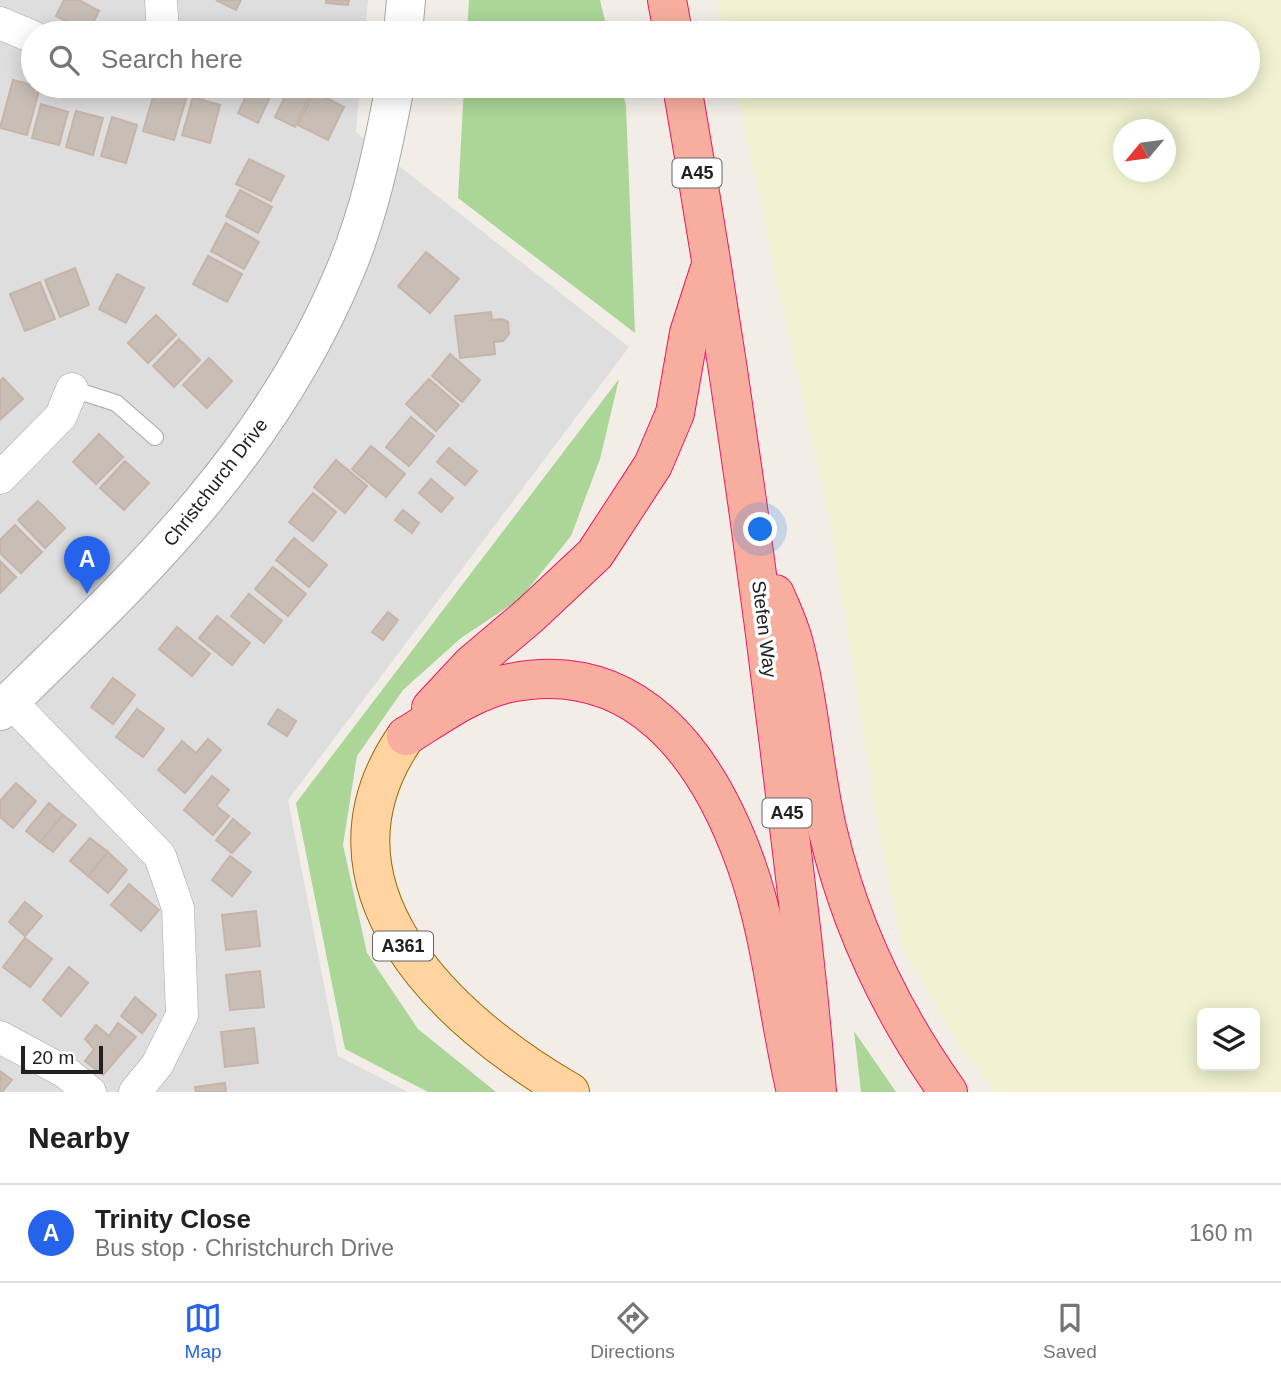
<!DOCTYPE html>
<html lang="en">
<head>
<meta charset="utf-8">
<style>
  body { margin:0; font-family:Helvetica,sans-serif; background:#f6f6f6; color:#202124 }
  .controls { position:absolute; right:21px; bottom:21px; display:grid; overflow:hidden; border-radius:10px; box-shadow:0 4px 18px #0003 }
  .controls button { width:63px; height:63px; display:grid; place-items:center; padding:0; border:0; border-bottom:2px solid #e0e0e0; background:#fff; color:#202124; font:35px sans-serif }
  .compass { position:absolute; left:1113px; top:119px; width:63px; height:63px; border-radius:50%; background:#fff; box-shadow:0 4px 18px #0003; rotate:241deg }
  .scale { position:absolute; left:21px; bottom:18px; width:82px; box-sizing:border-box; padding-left:7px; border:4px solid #212121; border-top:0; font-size:19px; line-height:24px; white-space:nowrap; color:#212121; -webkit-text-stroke:5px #fff; paint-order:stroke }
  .you { position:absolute; left:761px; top:530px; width:24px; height:24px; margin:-18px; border:5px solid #fff; border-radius:50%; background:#1a73e8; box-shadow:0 0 0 10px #1a73e833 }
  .badge { display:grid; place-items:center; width:46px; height:46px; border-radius:50%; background:#2563eb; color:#fff; font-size:23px; font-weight:700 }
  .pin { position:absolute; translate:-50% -58px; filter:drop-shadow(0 2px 4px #0008) }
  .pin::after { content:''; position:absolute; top:37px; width:24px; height:21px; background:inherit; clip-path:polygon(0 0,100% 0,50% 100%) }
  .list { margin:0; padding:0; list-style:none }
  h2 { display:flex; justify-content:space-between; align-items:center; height:91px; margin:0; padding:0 28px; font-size:30px }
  h2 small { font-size:23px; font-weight:400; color:#757577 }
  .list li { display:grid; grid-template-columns:46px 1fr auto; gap:21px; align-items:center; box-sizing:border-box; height:98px; padding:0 28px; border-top:2px solid #e0e0e0 }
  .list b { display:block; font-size:26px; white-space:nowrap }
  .list p { margin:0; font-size:23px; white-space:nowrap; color:#757577 }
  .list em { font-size:23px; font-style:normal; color:#757577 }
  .icon { flex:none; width:38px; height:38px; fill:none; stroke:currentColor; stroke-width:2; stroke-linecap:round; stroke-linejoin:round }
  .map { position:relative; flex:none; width:1281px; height:1092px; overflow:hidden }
  .search { position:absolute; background:#fff; box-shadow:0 4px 18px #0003; left:21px; right:21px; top:21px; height:77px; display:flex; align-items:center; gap:18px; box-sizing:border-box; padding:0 24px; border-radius:38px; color:#757577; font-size:26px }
  .sheet { height:189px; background:#fff }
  nav { display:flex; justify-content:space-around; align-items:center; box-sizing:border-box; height:98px; border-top:2px solid #e0e0e0; background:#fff; font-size:19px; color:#757577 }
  nav a { display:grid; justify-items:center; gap:4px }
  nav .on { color:#2563eb }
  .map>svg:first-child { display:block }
  .residential { fill:#dfdede }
  .farmland { fill:#f0f2d1; fill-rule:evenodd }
  .forest { fill:#abd698 }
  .building { fill:#c8beb6; stroke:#c6b4a8; stroke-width:2 }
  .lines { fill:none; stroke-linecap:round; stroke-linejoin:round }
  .service-casing { stroke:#a8a8a8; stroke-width:18 }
  .minor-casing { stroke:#a8a8a8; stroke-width:33 }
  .tertiary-casing { stroke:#a8a8a8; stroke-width:40 }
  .primary-casing { stroke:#9f6700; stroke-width:40 }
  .trunk-casing { stroke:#ed1764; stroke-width:40 }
  .service { stroke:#fff; stroke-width:16 }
  .minor { stroke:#fff; stroke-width:32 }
  .tertiary { stroke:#fff; stroke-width:38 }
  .primary { stroke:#ffd4a0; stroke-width:38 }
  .trunk { stroke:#f8ae9e; stroke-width:38 }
  .labels { text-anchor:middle; stroke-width:7; stroke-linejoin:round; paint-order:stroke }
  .shield { fill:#fff; stroke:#646464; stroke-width:2 }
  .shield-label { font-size:18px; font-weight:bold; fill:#212121 }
  .street-label { font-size:19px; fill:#212121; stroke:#fff }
</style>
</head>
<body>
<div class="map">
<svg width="1281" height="1092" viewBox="0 0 1281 1092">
  <rect width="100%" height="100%" fill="#f2eee7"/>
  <polygon class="residential" points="0,0 368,0 365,33 33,33 33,86 360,86 356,132 629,347 288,800 338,1056 408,1092 0,1092"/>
  <path class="farmland" d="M717 0H1281V1092H994L956 1041 902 947 878 827 832 532 735 86H1248V33H724ZM1124 130H1166V172H1124ZM1202 1013H1255V1066H1202Z"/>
  <g class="forest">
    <polygon points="469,0 600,0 608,33 467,33"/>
    <polygon points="464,86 621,86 626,106 635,333 458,198"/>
    <polygon points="619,379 600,459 571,536 520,599 461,638 403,690 357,756 343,845 367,953 418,1029 496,1092 428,1092 345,1049 296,803"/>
    <polygon points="854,1031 896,1092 861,1092"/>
  </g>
  <g class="building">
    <polygon points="64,0 79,0 99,11 88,33 56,16"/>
    <polygon points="216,0 241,0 236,10"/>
    <polygon points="326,0 349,0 348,5 326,3"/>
    <polygon points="13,80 40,87 27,135 0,128"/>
    <polygon points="251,86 263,86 273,90 258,123 238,113"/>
    <polygon points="290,86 310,95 295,127 275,117"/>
    <polygon points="156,87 187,96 174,140 143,131"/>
    <polygon points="314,92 344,107 328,140 298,125"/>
    <polygon points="193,97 220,105 210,143 182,135"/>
    <polygon points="41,104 68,112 59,145 32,138"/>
    <polygon points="76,111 103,118 93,155 66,147"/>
    <polygon points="112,117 137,125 126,163 101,156"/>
    <polygon points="249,159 284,176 271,201 236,184"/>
    <polygon points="240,190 272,207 258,233 226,216"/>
    <polygon points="226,223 259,242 244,269 211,251"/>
    <polygon points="426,252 459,279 430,313 398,286"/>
    <polygon points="208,256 242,274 227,302 193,284"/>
    <polygon points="75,268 89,305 60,317 45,280"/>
    <polygon points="117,274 144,288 126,323 99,309"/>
    <polygon points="40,282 55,319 25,331 10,294"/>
    <polygon points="491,312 492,320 502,319 508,322 509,334 503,341 494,342 495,354 460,358 455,316"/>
    <polygon points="156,315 176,335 148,363 128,343"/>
    <polygon points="179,339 200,360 174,387 153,366"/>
    <polygon points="450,354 480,380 462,402 432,376"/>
    <polygon points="209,358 232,381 207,408 183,385"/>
    <polygon points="3,378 23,399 0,420 0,381"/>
    <polygon points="429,379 459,405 436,431 406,404"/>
    <polygon points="411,417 434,436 409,466 386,447"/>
    <polygon points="99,434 123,457 96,484 73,462"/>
    <polygon points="371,446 405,474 386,497 352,469"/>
    <polygon points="449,448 477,471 465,485 437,462"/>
    <polygon points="336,460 367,486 345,513 314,487"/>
    <polygon points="125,461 149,483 124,510 100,488"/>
    <polygon points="431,479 453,498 441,512 419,493"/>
    <polygon points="313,493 336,512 313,541 289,522"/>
    <polygon points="38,501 65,528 45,548 18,520"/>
    <polygon points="403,510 419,523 412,533 395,520"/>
    <polygon points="15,525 42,552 21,573 0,553 0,540"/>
    <polygon points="294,538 327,565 309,587 276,560"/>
    <polygon points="0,561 16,577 0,593"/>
    <polygon points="273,567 306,594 288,616 255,589"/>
    <polygon points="249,594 282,621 264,643 231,616"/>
    <polygon points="388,612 398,620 383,640 372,632"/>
    <polygon points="217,616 250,643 232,665 199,638"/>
    <polygon points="177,627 210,654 192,676 159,649"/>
    <polygon points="113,678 135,695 113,724 91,707"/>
    <polygon points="137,709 164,729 143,757 116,737"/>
    <polygon points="278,709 296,721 287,736 268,724"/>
    <polygon points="208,739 221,750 185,793 158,770 182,741 196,753"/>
    <polygon points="212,776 229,790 216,806 229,816 213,835 184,810"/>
    <polygon points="16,783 36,801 13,828 0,817 0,801"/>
    <polygon points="49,803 63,815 40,842 26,831"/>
    <polygon points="63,815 76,825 53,852 40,842"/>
    <polygon points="233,819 250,833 232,853 216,840"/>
    <polygon points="90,838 108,852 88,876 70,861"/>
    <polygon points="108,852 127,870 108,893 88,876"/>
    <polygon points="230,856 251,872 232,896 212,880"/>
    <polygon points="129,884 159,910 141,931 111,905"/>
    <polygon points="25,902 42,916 25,936 9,922"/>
    <polygon points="256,911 260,946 226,950 222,915"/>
    <polygon points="25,938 52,959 30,987 3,967"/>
    <polygon points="69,967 88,983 61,1016 43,1000"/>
    <polygon points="260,971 264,1007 230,1010 226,975"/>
    <polygon points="135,997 156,1015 142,1033 121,1016"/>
    <polygon points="118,1023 136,1037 103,1075 85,1061 94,1049 85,1039 96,1025 109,1036"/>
    <polygon points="254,1028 258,1063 225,1067 221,1032"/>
    <polygon points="0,1071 12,1080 2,1092 0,1092"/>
    <polygon points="225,1083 226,1092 196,1092 195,1087"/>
  </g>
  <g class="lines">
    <defs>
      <polyline id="service" points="72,389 116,403 155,437"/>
      <g id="minor">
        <polyline points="161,0 163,33"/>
        <polyline points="0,23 33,37"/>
        <polyline points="0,478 61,416 72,389"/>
        <polyline points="10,701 160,856 178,908 182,1015 157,1065 135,1092"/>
        <polyline points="0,1037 65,1072 90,1092"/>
      </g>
      <g id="tertiary">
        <polyline points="403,33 406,0"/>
        <path d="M0 711C140 575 269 454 345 271 370 212 383 148 395 86"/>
      </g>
      <path id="primary" d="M406 736C302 885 446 1021 570 1092"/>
      <g id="trunk">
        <polyline points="667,0 673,33"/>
        <path d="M682 86C720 305 752 524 779 745 793 861 808 976 817 1092"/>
        <path d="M775 594C782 611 790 627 794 644 810 704 813 767 827 828 849 923 891 1012 948 1092"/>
        <polyline points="431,708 472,664 530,615 595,554 653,465 675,413 689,333 709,271"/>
        <path d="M406 736C437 717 469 693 505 684 635 655 707 755 746 864 772 937 778 1017 796 1092"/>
      </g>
    </defs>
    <use href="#service" class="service-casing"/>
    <use href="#minor" class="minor-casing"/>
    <use href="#tertiary" class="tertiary-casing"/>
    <use href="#primary" class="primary-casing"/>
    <use href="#trunk" class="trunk-casing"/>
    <use href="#service" class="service"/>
    <use href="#minor" class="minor"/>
    <use href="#tertiary" class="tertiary"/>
    <use href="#primary" class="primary"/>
    <use href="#trunk" class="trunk"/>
  </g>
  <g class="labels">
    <g class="shield">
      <rect x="672.5" y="158.5" width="49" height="29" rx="5"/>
      <rect x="762.5" y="798.5" width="49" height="29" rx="5"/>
      <rect x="373" y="931.5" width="60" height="29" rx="5"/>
    </g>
    <g class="shield-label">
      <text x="697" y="179">A45</text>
      <text x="787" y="819">A45</text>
      <text x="403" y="952">A361</text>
    </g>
    <g class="street-label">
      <text transform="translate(215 482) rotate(-52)" y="7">Christchurch Drive</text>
      <text transform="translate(765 629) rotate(83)" y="7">Stefen Way</text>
    </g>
  </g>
</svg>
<div class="controls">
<button><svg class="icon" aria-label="layers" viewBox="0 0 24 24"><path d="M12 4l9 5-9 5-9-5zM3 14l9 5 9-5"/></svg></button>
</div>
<svg class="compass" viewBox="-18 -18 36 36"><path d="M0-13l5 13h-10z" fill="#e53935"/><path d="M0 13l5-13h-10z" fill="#757577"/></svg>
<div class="scale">20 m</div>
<div class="you"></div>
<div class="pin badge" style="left:87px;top:594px">A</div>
<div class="search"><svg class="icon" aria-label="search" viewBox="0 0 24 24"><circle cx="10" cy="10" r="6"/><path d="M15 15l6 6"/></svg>Search here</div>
</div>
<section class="sheet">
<h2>Nearby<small></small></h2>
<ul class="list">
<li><span class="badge">A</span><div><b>Trinity Close</b><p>Bus stop · Christchurch Drive</p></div><em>160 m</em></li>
</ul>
</section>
<nav>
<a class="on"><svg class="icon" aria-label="map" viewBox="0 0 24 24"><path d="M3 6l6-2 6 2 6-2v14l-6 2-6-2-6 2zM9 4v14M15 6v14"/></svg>Map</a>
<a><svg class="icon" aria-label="directions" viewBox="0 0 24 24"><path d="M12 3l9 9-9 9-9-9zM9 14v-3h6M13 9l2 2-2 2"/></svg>Directions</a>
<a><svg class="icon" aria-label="saved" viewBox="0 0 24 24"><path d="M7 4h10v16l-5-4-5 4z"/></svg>Saved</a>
</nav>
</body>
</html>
